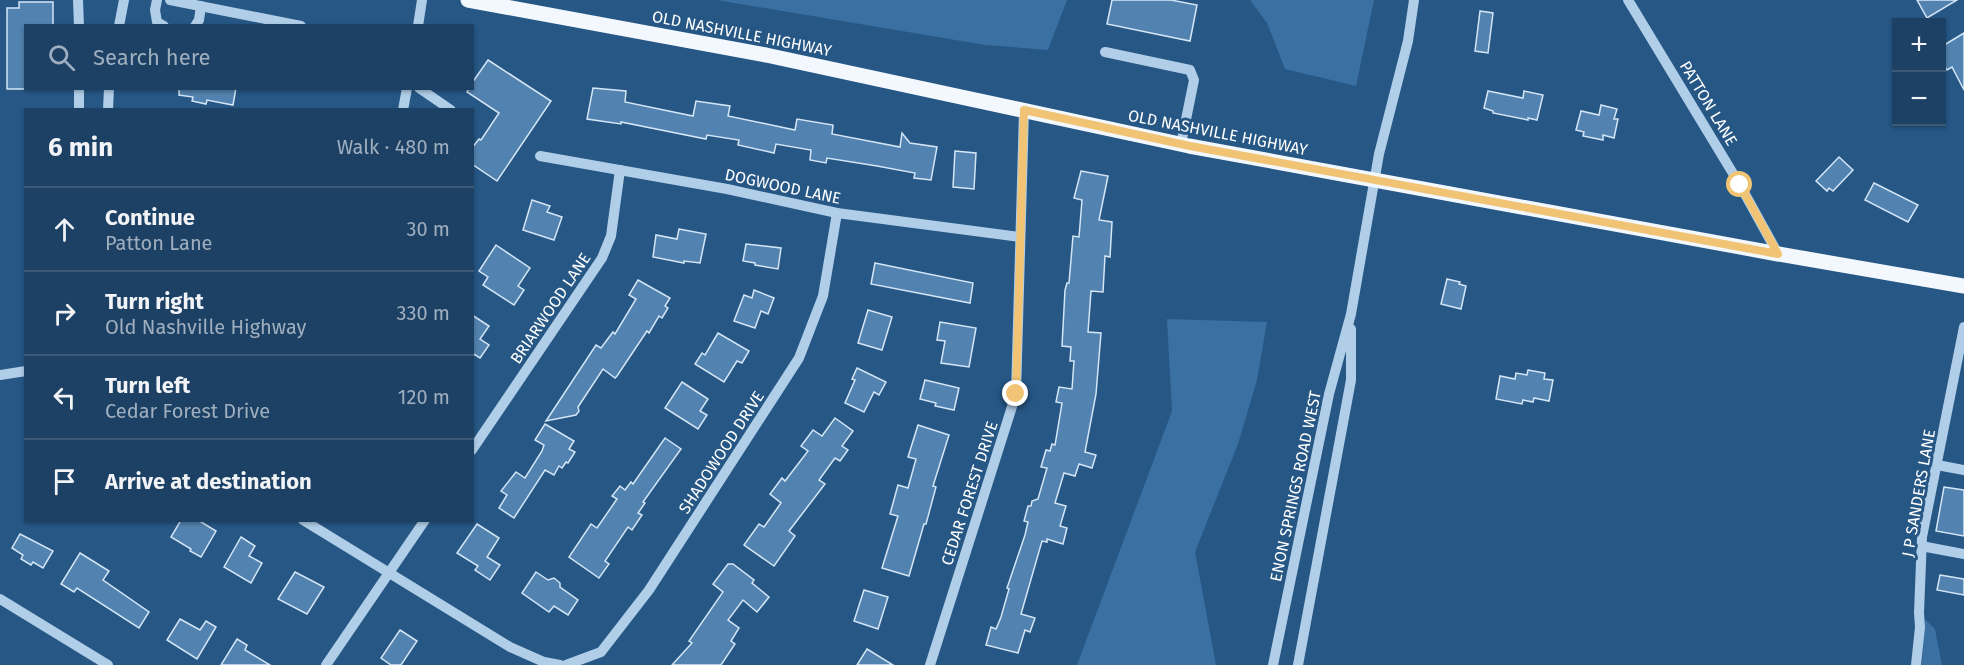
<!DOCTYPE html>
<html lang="en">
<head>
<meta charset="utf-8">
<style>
  body { margin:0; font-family:"Fira Sans",sans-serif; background:#294c6d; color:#f1f3f6 }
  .controls { position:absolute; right:18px; top:18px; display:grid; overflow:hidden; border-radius:0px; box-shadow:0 2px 4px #0004 }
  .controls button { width:54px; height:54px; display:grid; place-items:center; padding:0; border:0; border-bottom:2px solid #3a5a78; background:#1c4164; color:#f1f3f6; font:30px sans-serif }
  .stop { position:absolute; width:18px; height:18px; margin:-14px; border:4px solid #f1c475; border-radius:50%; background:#fff }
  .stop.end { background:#f1c475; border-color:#fff; box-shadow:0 2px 6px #0008 }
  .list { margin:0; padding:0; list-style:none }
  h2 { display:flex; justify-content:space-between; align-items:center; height:78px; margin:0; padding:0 24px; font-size:26px }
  h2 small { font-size:20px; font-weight:400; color:#a0afbf }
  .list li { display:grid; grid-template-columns:39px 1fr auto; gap:18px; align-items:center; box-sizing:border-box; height:84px; padding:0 24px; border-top:2px solid #3a5a78 }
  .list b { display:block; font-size:22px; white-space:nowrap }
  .list p { margin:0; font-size:20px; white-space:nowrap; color:#a0afbf }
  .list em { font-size:20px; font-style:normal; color:#a0afbf }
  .icon { flex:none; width:33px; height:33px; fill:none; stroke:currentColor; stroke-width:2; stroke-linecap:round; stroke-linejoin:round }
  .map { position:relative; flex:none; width:1964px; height:665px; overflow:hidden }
  .search { position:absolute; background:#1c4164; box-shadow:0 2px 4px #0004; left:24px; top:24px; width:450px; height:66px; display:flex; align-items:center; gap:15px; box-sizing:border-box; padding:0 21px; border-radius:0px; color:#a0afbf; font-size:22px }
  .panel { position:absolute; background:#1c4164; box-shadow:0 2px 4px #0004; left:24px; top:108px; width:450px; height:414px; border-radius:0px }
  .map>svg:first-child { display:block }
  .green { fill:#3a70a2 }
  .building { fill:#5282af; stroke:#d4e6f6; stroke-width:1.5 }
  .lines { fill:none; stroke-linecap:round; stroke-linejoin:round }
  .minor { stroke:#b0cee8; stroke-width:10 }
  .major { stroke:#f2f8fe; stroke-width:15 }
  .route { stroke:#f1c475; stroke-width:8 }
  .labels { text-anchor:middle; stroke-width:6; stroke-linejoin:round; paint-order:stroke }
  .street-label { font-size:16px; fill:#fff; stroke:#265785 }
</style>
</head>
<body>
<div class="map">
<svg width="1964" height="665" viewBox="0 0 1964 665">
  <rect width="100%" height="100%" fill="#265785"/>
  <g class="green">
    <polygon points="717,0 1067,0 1048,50 985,45"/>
    <polygon points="1250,0 1374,0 1356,86 1285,69 1267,23"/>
    <polygon points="1167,319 1267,322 1257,380 1238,444 1195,552 1216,665 1077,665 1172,411"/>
    <polygon points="1925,619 1935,629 1942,665 1922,665"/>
  </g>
  <g class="building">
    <polygon points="1112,0 1171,0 1197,5 1190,41 1107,24"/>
    <polygon points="1917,0 1957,0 1927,18"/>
    <polygon points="19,2 53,2 53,26 26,26 26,89 7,89 7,8 19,8"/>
    <polygon points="1480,11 1493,13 1488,53 1475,51"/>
    <polygon points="1964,33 1964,90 1952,67 1947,70 1941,61 1941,47"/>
    <polygon points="488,60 551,101 497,181 472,164 472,148 479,139 481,140 499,113 467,92 469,88 472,88 472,83"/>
    <polygon points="179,88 236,88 233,105 207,100 206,104 192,101 193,97 179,95"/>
    <polygon points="593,88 626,91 625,102 693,116 696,101 730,106 728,116 795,130 797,119 833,125 832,134 900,147 902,133 910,143 937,147 931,180 914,178 915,173 877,166 827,158 826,163 810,160 811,150 776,144 774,153 738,145 739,140 707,135 706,139 621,122 621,124 587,119"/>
    <polygon points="1488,91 1523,98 1524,91 1543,95 1537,120 1528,118 1528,120 1493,113 1493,111 1484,108"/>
    <polygon points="1601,105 1617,109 1614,119 1618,119 1614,138 1603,135 1603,140 1583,136 1584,132 1576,130 1581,111 1599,115"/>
    <polygon points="955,151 976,153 974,189 953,187"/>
    <polygon points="1839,157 1853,170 1833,191 1829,188 1827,191 1816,181"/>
    <polygon points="1081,171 1108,176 1099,220 1112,222 1110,257 1105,256 1103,292 1091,291 1088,332 1101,333 1096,394 1085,452 1096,455 1092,468 1079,464 1075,476 1064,473 1055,503 1066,506 1060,526 1067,528 1063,544 1047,539 1047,542 1042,541 1021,614 1035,618 1030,632 1025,630 1018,653 986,645 991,627 996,629 1001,617 1009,589 1007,588 1025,535 1028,522 1024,521 1028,506 1031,506 1032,501 1038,499 1047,468 1041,467 1046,450 1050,451 1052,444 1055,445 1062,403 1056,402 1059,387 1072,389 1074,361 1070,361 1071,347 1062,346 1065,290 1067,283 1069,283 1073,236 1079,237 1082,200 1074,198"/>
    <polygon points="1874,183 1918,205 1908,222 1865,200"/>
    <polygon points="532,200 550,206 547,212 562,217 554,240 523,230"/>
    <polygon points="679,229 706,234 700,263 684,261 684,263 653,257 656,235 677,239"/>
    <polygon points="746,244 781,248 778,269 755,265 755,263 743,261"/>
    <polygon points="496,245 530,268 518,286 524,290 514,305 483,285 488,277 479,271"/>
    <polygon points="875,263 973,283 970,303 871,284"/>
    <polygon points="1447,279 1460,282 1459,284 1466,286 1461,309 1441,304"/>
    <polygon points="638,280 670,298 665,306 668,308 662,318 659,316 649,333 647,331 617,376 615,378 603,369 578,407 579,411 576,415 546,421 596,345 601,348 613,332 615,334 636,299 629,295"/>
    <polygon points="754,290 774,298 768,314 761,311 755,328 734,321 744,295 752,298"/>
    <polygon points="868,310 892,317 882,350 858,343"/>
    <polygon points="472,315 489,326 480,339 489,345 480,358 472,353"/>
    <polygon points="940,322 976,328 969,367 941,363 945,341 937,340"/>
    <polygon points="718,333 749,351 742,363 737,361 724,382 695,364 702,353 705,355"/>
    <polygon points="857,368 886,382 879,395 874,392 864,412 845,403 855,380 852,379"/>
    <polygon points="1528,370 1545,373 1544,379 1553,380 1549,401 1534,398 1533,402 1523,400 1522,404 1496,399 1500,376 1515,379 1516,373 1527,375"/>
    <polygon points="925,380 959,388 954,410 935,406 936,403 920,399"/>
    <polygon points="682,382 708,399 700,411 707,415 698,429 665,408"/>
    <polygon points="835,418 853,431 842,446 848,450 840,461 835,458 819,480 825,484 789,531 795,536 774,566 744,545 759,524 764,527 781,503 770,494 782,478 785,481 808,451 801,446 813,430 822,436"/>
    <polygon points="545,424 574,441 569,449 575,452 568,463 566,462 562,468 559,466 554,475 545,470 514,518 499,508 507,495 501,491 516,472 525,478 542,451 544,445 535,440"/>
    <polygon points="918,425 949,435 933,486 936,487 926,524 924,524 909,576 882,568 898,516 890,514 898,485 908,488 916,459 908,457"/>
    <polygon points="665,438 681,449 643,502 645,503 638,513 642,515 632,530 628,527 605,561 609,564 599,578 569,557 591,524 597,528 617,499 612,496 620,486 625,490 631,482 633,484"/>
    <polygon points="1944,487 1964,490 1964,536 1936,531"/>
    <polygon points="181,520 198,520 216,531 201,557 190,551 191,549 171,537"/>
    <polygon points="477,524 499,538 487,557 500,565 490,580 475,570 478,566 457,553"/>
    <polygon points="20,534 53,551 43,568 33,562 31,565 21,559 23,555 12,548"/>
    <polygon points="241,537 255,546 249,556 262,563 251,583 224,567"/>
    <polygon points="80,553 109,571 103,580 149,612 139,628 77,588 74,592 61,584"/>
    <polygon points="728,564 733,564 754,580 752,583 769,597 757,612 743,600 728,620 739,628 731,641 735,644 721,665 672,665 692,643 689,641 723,592 713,584"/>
    <polygon points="295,572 324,587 307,614 278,599"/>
    <polygon points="536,572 548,580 554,578 560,583 560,587 578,600 568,615 554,606 549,612 522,593"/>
    <polygon points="1940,575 1964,579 1964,595 1937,590"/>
    <polygon points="864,590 888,597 878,629 854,621"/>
    <polygon points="180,619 200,630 206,621 216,627 197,659 167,640"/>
    <polygon points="400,630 417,641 401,665 391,665 381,658"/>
    <polygon points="237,639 247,645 245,650 270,665 221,665"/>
    <polygon points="867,649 893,665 857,665"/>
  </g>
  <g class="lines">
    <g class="minor">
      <polyline points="78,0 79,26"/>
      <polyline points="157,0 155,10 157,22 164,26"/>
      <polyline points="170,0 301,26"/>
      <polyline points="1628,0 1740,185 1778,254"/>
      <polyline points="119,26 124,0"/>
      <polyline points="195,26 199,20 201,6"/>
      <polyline points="418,26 422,0"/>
      <polyline points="1105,52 1190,70 1194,80 1181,144"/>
      <polyline points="419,88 451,110"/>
      <polyline points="79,110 79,88"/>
      <polyline points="108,110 109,88"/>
      <polyline points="403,110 407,88"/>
      <polyline points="540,156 727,189 837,213 1020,237"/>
      <polyline points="0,375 26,371"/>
      <polyline points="472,450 602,258 611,236 620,170"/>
      <polyline points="1937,465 1964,470"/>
      <polyline points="303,520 510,647 544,662 560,665"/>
      <polyline points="1921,546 1964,554"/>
      <polyline points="0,599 108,665"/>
      <polyline points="326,665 425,520"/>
      <polyline points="566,665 601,652 649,590 799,358 823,296 837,213"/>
      <polyline points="930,665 1016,394 1024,110"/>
      <polyline points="1273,665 1329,394 1351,314 1379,154 1408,41 1414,0"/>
      <polyline points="1298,665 1351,380 1351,329"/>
      <polyline points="1916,665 1920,627 1919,613 1922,537 1964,327"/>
    </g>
    <polyline class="major" points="468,0 766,55 1189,146 1778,254 1964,286"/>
  </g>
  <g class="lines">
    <polyline class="route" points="1016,394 1024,110 1190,146 1778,254 1740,185"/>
  </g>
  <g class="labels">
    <g class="street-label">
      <text transform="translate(742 33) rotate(11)" y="6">OLD NASHVILLE HIGHWAY</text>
      <text transform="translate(1709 103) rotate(59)" y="6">PATTON LANE</text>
      <text transform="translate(1218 132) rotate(11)" y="6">OLD NASHVILLE HIGHWAY</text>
      <text transform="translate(783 186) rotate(12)" y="6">DOGWOOD LANE</text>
      <text transform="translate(550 308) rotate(-56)" y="6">BRIARWOOD LANE</text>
      <text transform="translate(721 452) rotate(-57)" y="6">SHADOWOOD DRIVE</text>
      <text transform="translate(1295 486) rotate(-78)" y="6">ENON SPRINGS ROAD WEST</text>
      <text transform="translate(969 493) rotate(-72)" y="6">CEDAR FOREST DRIVE</text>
      <text transform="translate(1918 493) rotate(-80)" y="6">J P SANDERS LANE</text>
    </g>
  </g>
</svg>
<div class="controls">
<button>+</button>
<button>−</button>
</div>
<div class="stop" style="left:1740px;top:185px"></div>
<div class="stop end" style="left:1016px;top:394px"></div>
<div class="search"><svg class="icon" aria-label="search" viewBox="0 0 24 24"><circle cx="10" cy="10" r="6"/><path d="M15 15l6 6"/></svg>Search here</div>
<section class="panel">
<h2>6 min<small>Walk · 480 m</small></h2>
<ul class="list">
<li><svg class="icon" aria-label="ahead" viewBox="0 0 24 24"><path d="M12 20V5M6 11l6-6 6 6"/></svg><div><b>Continue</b><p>Patton Lane</p></div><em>30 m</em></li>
<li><svg class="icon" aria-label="right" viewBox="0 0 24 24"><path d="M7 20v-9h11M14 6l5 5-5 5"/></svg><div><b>Turn right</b><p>Old Nashville Highway</p></div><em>330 m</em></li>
<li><svg class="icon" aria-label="left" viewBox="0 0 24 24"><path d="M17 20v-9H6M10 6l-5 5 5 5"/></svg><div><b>Turn left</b><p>Cedar Forest Drive</p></div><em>120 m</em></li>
<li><svg class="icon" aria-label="arrive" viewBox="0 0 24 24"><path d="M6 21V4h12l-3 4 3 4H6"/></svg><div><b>Arrive at destination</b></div></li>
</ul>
</section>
</div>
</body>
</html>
